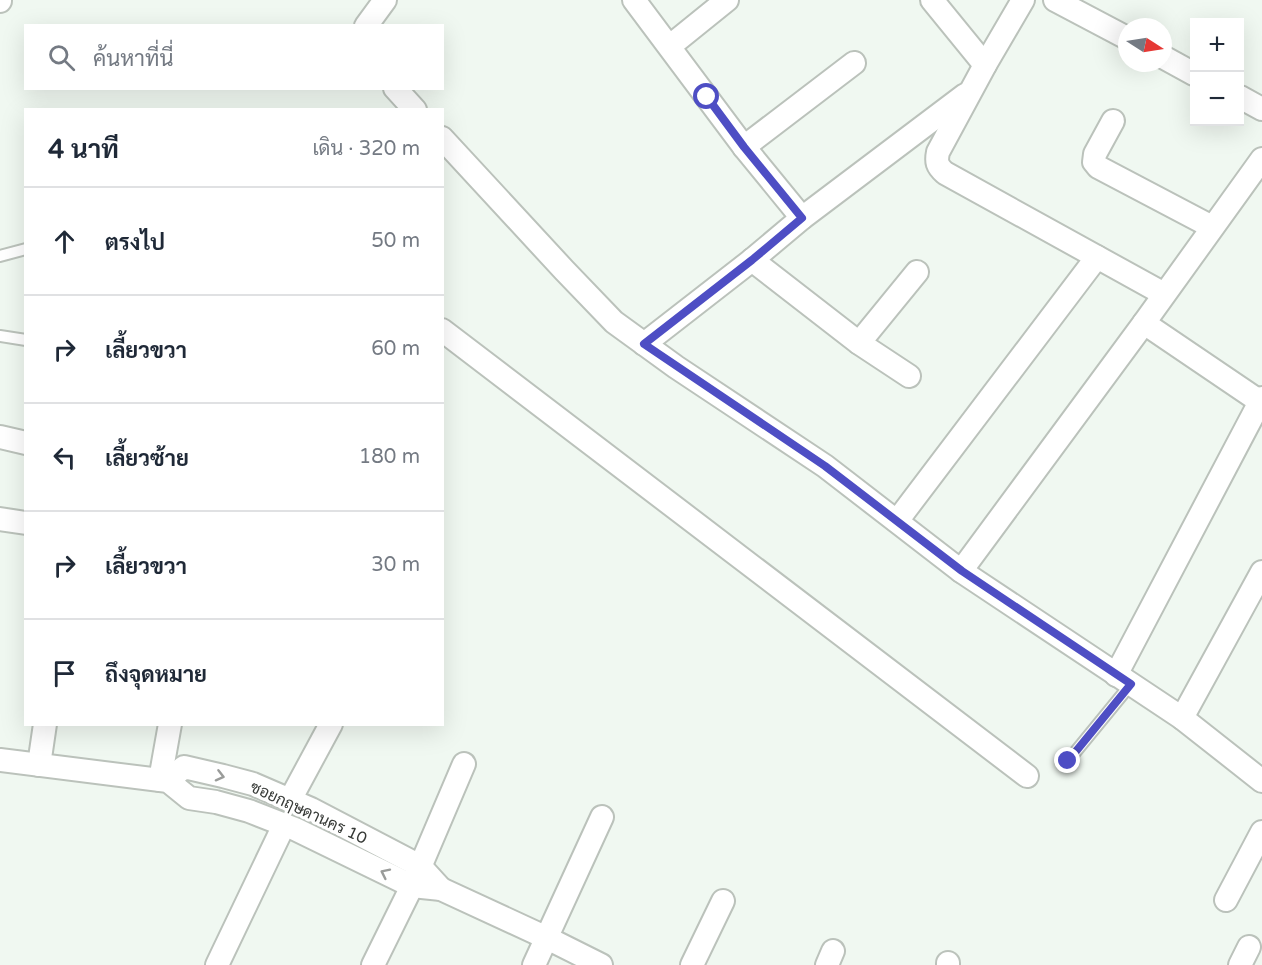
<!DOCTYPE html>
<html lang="th">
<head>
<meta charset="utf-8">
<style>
  body { margin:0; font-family:"Varela Round",Sarabun,sans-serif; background:#f6f6f7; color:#1f2937 }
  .controls { position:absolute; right:18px; top:18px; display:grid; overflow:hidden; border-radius:0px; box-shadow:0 6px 24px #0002 }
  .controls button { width:54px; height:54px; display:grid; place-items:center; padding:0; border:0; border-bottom:2px solid #e0e1e3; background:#fff; color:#1f2937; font:30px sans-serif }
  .compass { position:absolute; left:1118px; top:18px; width:54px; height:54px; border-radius:50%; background:#fff; box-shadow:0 6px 24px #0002; rotate:102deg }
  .stop { position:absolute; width:18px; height:18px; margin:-14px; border:4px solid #4e4ec4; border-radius:50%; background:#fff }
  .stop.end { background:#4e4ec4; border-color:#fff; box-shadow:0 2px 6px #0008 }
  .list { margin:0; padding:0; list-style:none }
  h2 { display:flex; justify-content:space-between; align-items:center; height:78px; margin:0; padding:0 24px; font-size:26px }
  h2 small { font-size:20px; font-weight:400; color:#747a83 }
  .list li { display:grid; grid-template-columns:39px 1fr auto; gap:18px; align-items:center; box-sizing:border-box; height:108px; padding:0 24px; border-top:2px solid #e0e1e3 }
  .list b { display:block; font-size:22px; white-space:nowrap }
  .list em { font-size:20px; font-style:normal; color:#747a83 }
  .icon { flex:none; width:33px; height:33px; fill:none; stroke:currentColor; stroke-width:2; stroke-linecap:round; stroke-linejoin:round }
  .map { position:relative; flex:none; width:1262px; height:965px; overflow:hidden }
  .search { position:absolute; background:#fff; box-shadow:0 6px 24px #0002; left:24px; top:24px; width:420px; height:66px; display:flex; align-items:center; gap:15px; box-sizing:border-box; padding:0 21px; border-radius:0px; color:#747a83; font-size:22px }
  .panel { position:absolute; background:#fff; box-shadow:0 6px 24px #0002; left:24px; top:108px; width:420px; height:618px; border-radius:0px }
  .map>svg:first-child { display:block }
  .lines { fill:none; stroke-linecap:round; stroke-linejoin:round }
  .service-casing { stroke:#bbc2bb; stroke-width:14 }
  .minor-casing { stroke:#bbc2bb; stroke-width:26 }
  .service { stroke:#fff; stroke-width:10 }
  .minor { stroke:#fff; stroke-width:22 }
  .oneway { stroke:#9a9c9a }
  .route { stroke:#4e4ec4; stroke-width:8 }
  .labels { text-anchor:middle; stroke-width:6; stroke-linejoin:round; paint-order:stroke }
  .street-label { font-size:16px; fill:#363936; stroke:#fff }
</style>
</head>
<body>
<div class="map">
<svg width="1262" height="965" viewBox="0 0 1262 965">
  <rect width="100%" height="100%" fill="#f0f8f1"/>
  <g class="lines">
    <defs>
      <g id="service">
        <polyline points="0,256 26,249"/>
        <polyline points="0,336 26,340"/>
        <polyline points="1068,761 1131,684"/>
      </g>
      <g id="minor">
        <polyline points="634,0 744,147 802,218"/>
        <polyline points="932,0 985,65"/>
        <path d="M1023 0 985 65 938 152C936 162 937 166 945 173L1164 294"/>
        <polyline points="1055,0 1127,38"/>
        <polyline points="0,1 0,0"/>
        <polyline points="366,26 385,0"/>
        <polyline points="670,46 727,0"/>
        <polyline points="1163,57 1194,74"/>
        <polyline points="395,88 415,110"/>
        <polyline points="1240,97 1262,109"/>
        <polyline points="1113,121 1095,154 1094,162 1098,167 1212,227"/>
        <polyline points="442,138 564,270 614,322 676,367 825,466 961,571 1182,718 1262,781"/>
        <polyline points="744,147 854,63"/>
        <polyline points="752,260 859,343 909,376"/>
        <polyline points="1144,323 1262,403"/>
        <polyline points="442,330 1027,776"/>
        <polyline points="859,343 917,272"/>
        <polyline points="644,344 752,260 802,218 965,95"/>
        <polyline points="0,437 26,443"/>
        <polyline points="0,519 26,523"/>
        <polyline points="897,521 1097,257"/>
        <polyline points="961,571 1144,323 1262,159"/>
        <polyline points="1116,675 1262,398"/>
        <polyline points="1182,718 1262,572"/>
        <polyline points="0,760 168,781 189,798 216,802 249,811 295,829 412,886 441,889 547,938 601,965"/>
        <polyline points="39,765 45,724"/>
        <polyline points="160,780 170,724"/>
        <polyline points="168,781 184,767 223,776 253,784 311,809 420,866 441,889"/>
        <polyline points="290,800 331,724"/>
        <polyline points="1226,900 1262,832"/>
        <polyline points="217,965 284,825"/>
        <polyline points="373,965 412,886 464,764"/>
        <polyline points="534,965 602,817"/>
        <polyline points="692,965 723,901"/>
        <polyline points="827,965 833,951"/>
        <polyline points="948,965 948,963"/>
        <polyline points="1240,965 1249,947"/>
      </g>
    </defs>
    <use href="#service" class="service-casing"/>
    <use href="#minor" class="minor-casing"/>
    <use href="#service" class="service"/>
    <use href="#minor" class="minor"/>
  </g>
  <defs><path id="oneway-chevron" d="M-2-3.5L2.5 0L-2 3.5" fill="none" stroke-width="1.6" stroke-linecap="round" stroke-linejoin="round" transform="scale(1.5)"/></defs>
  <g class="oneway">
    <use href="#oneway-chevron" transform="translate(220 776) rotate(14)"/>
    <use href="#oneway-chevron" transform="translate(385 873) rotate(-154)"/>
  </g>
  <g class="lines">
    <polyline class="route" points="707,97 744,147 802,218 752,260 644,344 825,466 962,571 1131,684 1068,761"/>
  </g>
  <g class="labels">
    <g class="street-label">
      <text transform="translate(309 812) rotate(25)" y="6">ซอยกฤษดานคร 10</text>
    </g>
  </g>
</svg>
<div class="controls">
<button>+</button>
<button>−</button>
</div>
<svg class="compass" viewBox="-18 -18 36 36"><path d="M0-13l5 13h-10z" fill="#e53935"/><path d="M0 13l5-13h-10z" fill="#747a83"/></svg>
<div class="stop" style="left:707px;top:97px"></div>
<div class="stop end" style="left:1068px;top:761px"></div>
<div class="search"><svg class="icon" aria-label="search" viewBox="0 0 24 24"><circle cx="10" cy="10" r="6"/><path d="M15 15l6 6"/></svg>ค้นหาที่นี่</div>
<section class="panel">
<h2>4 นาที<small>เดิน · 320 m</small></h2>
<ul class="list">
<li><svg class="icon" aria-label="ahead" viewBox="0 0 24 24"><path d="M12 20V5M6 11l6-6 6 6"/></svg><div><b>ตรงไป</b></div><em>50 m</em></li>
<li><svg class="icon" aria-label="right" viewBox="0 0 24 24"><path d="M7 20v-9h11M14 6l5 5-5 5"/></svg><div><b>เลี้ยวขวา</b></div><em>60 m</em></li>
<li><svg class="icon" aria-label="left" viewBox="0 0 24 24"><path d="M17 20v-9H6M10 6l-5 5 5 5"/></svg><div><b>เลี้ยวซ้าย</b></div><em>180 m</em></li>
<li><svg class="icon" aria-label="right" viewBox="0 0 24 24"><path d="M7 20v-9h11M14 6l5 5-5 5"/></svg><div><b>เลี้ยวขวา</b></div><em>30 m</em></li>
<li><svg class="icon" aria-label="arrive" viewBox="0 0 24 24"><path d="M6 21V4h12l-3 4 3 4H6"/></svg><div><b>ถึงจุดหมาย</b></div></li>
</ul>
</section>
</div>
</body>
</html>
